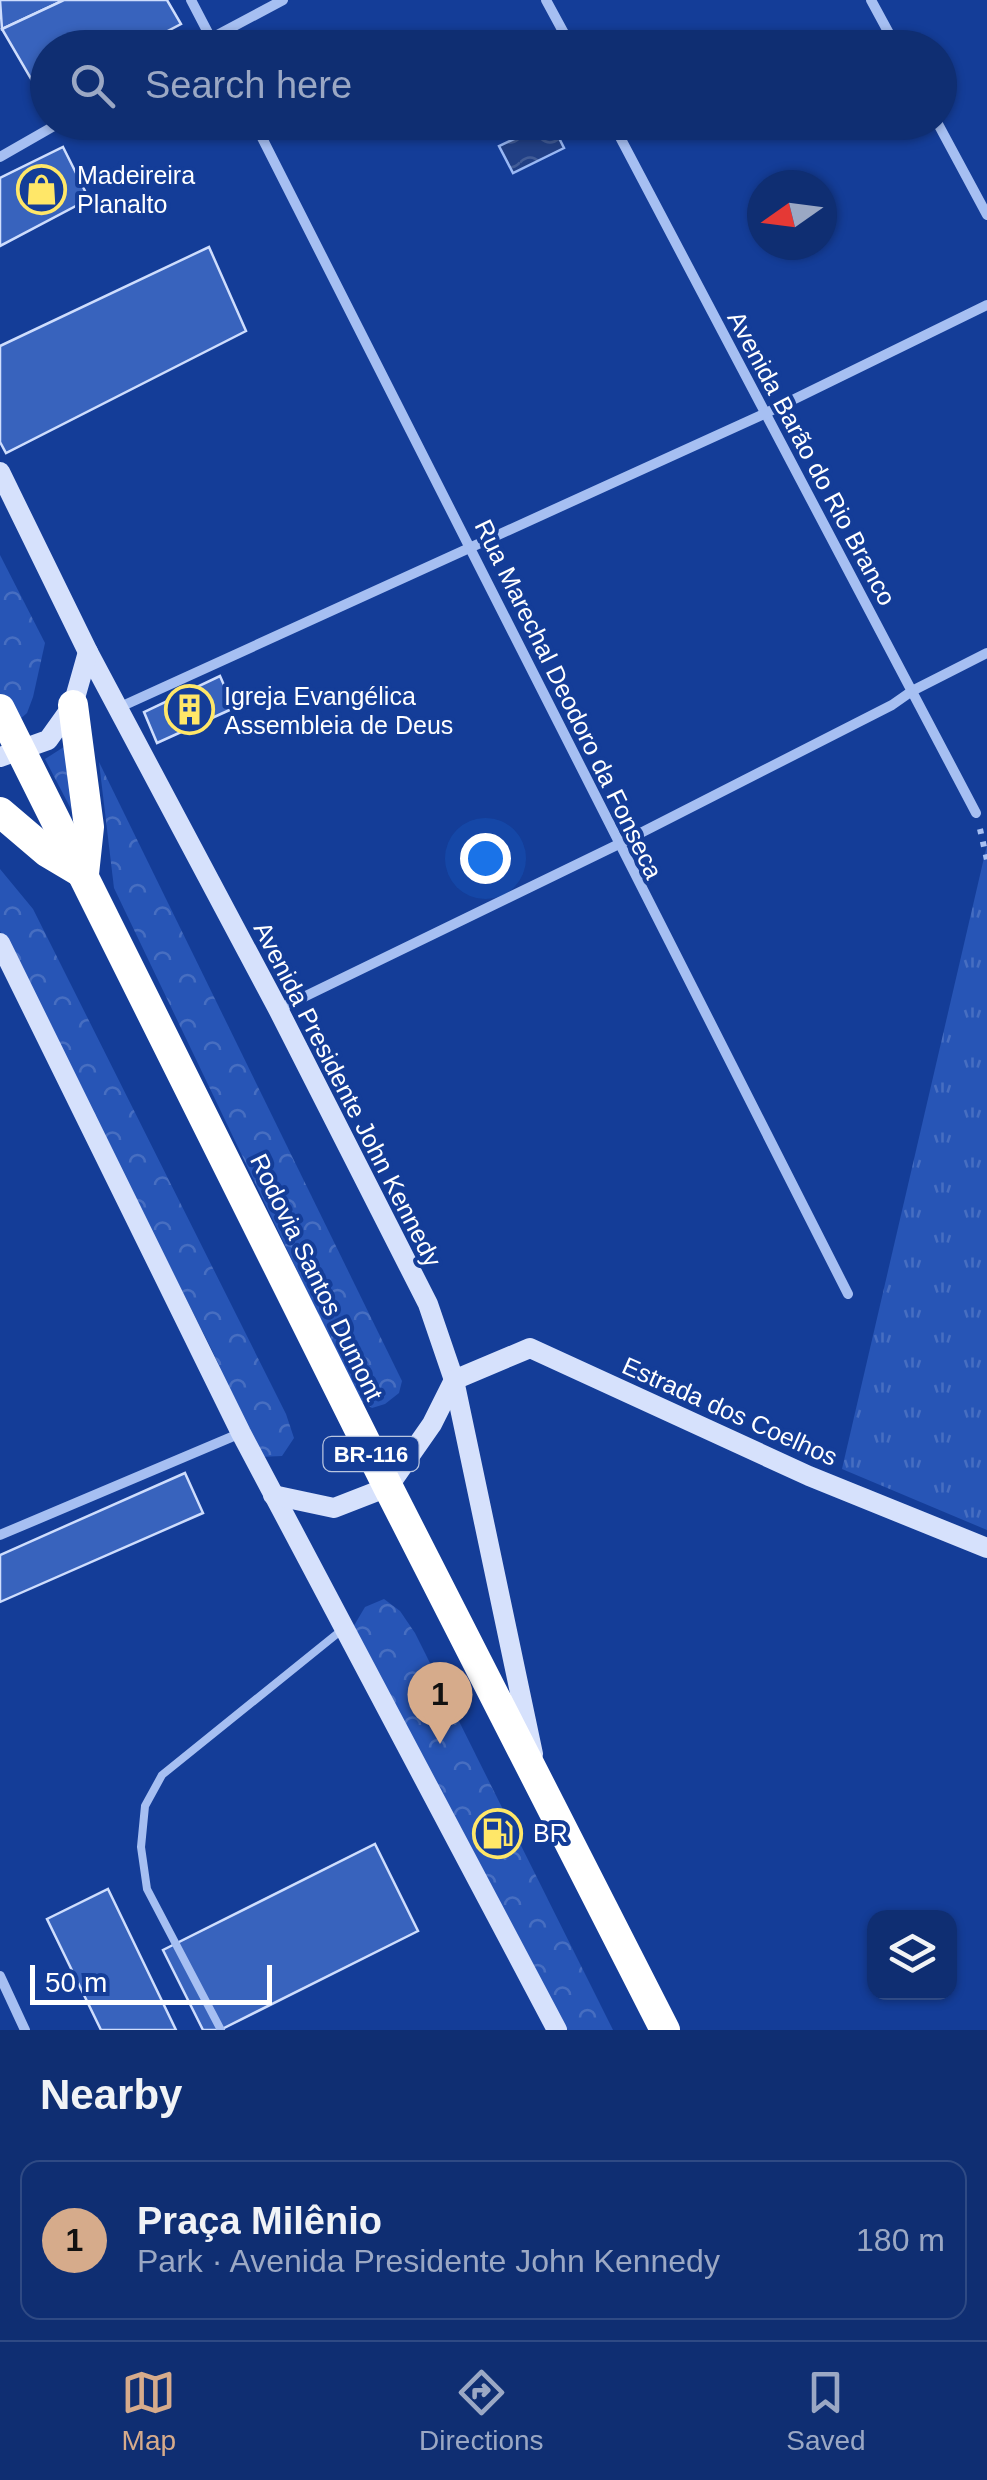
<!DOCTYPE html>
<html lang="en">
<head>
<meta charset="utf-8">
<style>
  body { margin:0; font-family:Helvetica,sans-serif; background:#183677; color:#f1f3f6 }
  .controls { position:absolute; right:30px; bottom:30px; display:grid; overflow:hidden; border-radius:20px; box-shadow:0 2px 8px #0004 }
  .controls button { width:90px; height:90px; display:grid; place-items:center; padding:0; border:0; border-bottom:2px solid #2f4a84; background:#0f2e72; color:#f1f3f6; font:50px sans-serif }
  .compass { position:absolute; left:747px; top:170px; width:90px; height:90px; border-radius:50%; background:#0f2e72; box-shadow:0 2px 8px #0004; rotate:256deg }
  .scale { position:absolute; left:30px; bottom:25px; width:242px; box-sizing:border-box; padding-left:10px; border:5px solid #fff; border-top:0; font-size:28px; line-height:35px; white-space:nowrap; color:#fff; -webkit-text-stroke:8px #143d98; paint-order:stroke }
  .you { position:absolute; left:485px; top:858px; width:35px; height:35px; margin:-25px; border:8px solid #fff; border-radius:50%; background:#1a73e8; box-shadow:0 0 0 15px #1a73e833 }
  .badge { display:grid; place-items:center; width:65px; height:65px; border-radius:50%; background:#d6ab8b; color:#111; font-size:32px; font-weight:700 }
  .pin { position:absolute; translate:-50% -82px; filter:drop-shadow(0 2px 5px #0008) }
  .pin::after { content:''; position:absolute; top:52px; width:35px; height:30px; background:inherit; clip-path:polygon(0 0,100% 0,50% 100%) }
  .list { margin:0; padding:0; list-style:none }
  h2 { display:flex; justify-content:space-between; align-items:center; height:130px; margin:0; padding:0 40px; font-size:42px }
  h2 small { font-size:32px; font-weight:400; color:#9ba8c4 }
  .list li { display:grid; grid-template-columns:65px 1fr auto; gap:30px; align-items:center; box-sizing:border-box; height:160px; margin:0 20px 20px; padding:0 20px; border:2px solid #2f4a84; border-radius:20px }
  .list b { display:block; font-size:38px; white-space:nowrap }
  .list p { margin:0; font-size:32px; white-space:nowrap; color:#9ba8c4 }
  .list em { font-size:32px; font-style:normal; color:#9ba8c4 }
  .icon { flex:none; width:55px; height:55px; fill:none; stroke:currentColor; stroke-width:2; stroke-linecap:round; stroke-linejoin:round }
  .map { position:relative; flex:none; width:987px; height:2030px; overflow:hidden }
  .search { position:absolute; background:#0f2e72; box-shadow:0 2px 8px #0004; left:30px; right:30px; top:30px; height:110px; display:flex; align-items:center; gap:25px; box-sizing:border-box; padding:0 35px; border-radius:55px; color:#9ba8c4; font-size:38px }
  .sheet { height:310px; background:#0f2e72 }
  nav { display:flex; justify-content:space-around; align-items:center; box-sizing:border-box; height:140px; border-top:2px solid #2f4a84; background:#0f2e72; font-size:28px; color:#9ba8c4 }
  nav a { display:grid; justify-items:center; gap:5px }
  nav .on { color:#d6ab8b }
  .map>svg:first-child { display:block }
  .grass { fill:url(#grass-tufts) }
  .forest { fill:url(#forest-crowns) }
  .water { fill:url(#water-waves); stroke:#99b8f5; stroke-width:2.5 }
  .building { fill:#3863bd; stroke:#ceddfd; stroke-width:2.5 }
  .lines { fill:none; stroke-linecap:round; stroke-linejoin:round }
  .path { stroke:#a6bff2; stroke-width:6; stroke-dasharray:5 8; stroke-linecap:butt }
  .lane { stroke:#a6bff2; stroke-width:8 }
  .street { stroke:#a6bff2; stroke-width:10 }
  .secondary { stroke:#d6e1fc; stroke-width:20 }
  .highway { stroke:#fff; stroke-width:30 }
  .labels { text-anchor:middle; stroke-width:8; stroke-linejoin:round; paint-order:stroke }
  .shield { fill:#143d98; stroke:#b8c5e0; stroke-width:2.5 }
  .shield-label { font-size:22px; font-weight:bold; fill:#fff }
  .poi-label { font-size:25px; fill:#fff; stroke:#143d98; text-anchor:start }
  .street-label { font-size:25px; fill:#fff; stroke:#143d98 }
</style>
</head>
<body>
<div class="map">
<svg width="987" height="2030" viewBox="0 0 987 2030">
  <defs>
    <pattern id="grass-tufts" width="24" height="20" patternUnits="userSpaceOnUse" patternTransform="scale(2.5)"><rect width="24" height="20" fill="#2755b6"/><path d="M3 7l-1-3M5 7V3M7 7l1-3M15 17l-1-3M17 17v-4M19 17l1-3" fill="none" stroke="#476ec1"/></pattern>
    <pattern id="forest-crowns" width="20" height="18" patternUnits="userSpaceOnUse" patternTransform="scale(2.5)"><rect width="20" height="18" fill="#2755b6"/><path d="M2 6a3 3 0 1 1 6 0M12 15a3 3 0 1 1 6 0" fill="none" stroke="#476ec1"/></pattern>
    <pattern id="water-waves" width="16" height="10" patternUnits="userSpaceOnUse" patternTransform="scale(2.5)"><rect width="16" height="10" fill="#213f84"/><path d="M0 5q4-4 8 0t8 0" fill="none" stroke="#425c96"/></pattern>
  </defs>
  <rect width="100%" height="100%" fill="#143d98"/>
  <polygon class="grass" points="987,845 987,1530 842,1469"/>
  <g class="forest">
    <polygon points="0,555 45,643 33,697 27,713 12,726 0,701"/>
    <polygon points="67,745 71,809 45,759"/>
    <polygon points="99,762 402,1381 399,1393 385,1404 372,1408 359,1400 114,888"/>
    <polygon points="0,869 33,909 286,1414 294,1438 282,1456 259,1457 212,1350 0,931"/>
    <polygon points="384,1599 400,1611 415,1633 613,2030 552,2030 352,1629 365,1607"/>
  </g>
  <polygon class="water" points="551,122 564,148 513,173 499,146"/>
  <g class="building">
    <polygon points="0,0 64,0 2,29"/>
    <polygon points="64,0 167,0 181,24 135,48 48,48 48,93 41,96 2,29"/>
    <polygon points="63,147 89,199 0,246 0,178"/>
    <polygon points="209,247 246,331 6,453 0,442 0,346"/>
    <polygon points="220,676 234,708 157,743 144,712"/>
    <polygon points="185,1473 203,1513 0,1602 0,1555"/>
    <polygon points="375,1844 418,1931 220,2030 203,2030 163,1950"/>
    <polygon points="108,1889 176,2030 101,2030 47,1919"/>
  </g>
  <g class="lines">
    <polyline class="path" points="980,829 987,860"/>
    <polyline class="lane" points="221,2030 147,1889 141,1847 145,1806 162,1775 343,1629"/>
    <g class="street">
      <polyline points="191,0 216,48"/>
      <polyline points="546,0 572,48"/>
      <polyline points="871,0 897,48"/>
      <polyline points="193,48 283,0"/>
      <polyline points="254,122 848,1294"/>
      <polyline points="612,122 976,813"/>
      <polyline points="937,122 987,215"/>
      <polyline points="0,157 61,122"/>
      <polyline points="118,708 766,413 987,305"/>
      <polyline points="279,1009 619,844 892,705 912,691 987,653"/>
      <polyline points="0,1535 241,1433"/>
      <polyline points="0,1976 25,2030"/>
    </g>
    <g class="secondary">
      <polyline points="0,472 88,652 278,1009 428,1304 454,1380 533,1754"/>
      <polyline points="0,757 48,740 73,705 88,652"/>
      <polyline points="0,943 241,1433 557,2030"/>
      <polyline points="273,1495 334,1508 388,1487 432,1424 454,1380 530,1348 809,1476 987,1548"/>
    </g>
    <g class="highway">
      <polyline points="73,705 89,827 84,874"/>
      <polyline points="0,709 388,1487 665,2030"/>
      <polyline points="0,812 47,852 84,874"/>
    </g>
  </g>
  <defs>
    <symbol id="shop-ring" viewBox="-11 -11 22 22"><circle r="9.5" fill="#143d98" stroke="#ffe768" stroke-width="1.5"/><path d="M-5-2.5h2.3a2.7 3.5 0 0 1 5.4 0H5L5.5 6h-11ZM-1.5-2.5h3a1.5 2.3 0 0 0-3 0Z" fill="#ffe768"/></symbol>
    <symbol id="building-ring" viewBox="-11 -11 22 22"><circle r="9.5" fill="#143d98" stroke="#ffe768" stroke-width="1.5"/><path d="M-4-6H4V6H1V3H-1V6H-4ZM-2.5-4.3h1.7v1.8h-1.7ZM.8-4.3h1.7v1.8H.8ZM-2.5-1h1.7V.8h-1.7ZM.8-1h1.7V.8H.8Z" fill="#ffe768"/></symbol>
    <symbol id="fuel-ring" viewBox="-11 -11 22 22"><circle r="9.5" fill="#143d98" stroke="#ffe768" stroke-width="1.5"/><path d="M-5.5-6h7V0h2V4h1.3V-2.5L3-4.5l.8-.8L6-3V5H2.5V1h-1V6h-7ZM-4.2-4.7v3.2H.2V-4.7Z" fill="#ffe768"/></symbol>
  </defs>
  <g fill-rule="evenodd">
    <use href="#shop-ring" x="14" y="162" width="55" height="55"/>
    <use href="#building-ring" x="162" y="682" width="55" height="55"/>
    <use href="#fuel-ring" x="470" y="1806" width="55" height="55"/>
  </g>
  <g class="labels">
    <rect class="shield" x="323.5" y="1437" width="95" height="34" rx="8"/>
    <g class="shield-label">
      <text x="371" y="1462">BR-116</text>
    </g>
    <g class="poi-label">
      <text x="77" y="184">Madeireira<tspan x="77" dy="29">Planalto</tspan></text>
      <text x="224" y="705">Igreja Evangélica<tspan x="224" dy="29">Assembleia de Deus</tspan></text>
      <text x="533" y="1842">BR</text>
    </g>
    <g class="street-label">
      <text transform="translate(812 458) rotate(62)" y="9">Avenida Barão do Rio Branco</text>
      <text transform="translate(569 699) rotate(64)" y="9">Rua Marechal Deodoro da Fonseca</text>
      <text transform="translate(348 1094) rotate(63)" y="9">Avenida Presidente John Kennedy</text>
      <text transform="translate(317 1277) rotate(64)" y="9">Rodovia Santos Dumont</text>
      <text transform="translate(730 1411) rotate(24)" y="9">Estrada dos Coelhos</text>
    </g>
  </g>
</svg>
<div class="controls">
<button><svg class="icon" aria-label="layers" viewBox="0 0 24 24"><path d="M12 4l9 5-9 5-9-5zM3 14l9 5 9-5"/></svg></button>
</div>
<svg class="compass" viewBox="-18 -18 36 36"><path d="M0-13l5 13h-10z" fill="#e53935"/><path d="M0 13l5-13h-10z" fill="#9ba8c4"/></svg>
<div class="scale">50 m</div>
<div class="you"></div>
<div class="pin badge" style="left:440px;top:1744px">1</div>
<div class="search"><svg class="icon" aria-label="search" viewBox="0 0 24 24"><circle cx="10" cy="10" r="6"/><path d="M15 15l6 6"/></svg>Search here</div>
</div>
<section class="sheet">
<h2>Nearby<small></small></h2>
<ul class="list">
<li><span class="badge">1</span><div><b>Praça Milênio</b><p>Park · Avenida Presidente John Kennedy</p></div><em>180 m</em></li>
</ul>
</section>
<nav>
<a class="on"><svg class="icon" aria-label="map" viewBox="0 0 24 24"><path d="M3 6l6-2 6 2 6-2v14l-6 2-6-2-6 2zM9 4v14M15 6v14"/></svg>Map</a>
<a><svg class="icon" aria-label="directions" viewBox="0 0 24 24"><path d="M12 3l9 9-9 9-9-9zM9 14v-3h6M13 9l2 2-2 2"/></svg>Directions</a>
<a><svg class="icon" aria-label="saved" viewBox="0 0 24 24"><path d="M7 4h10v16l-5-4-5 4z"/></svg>Saved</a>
</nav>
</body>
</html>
